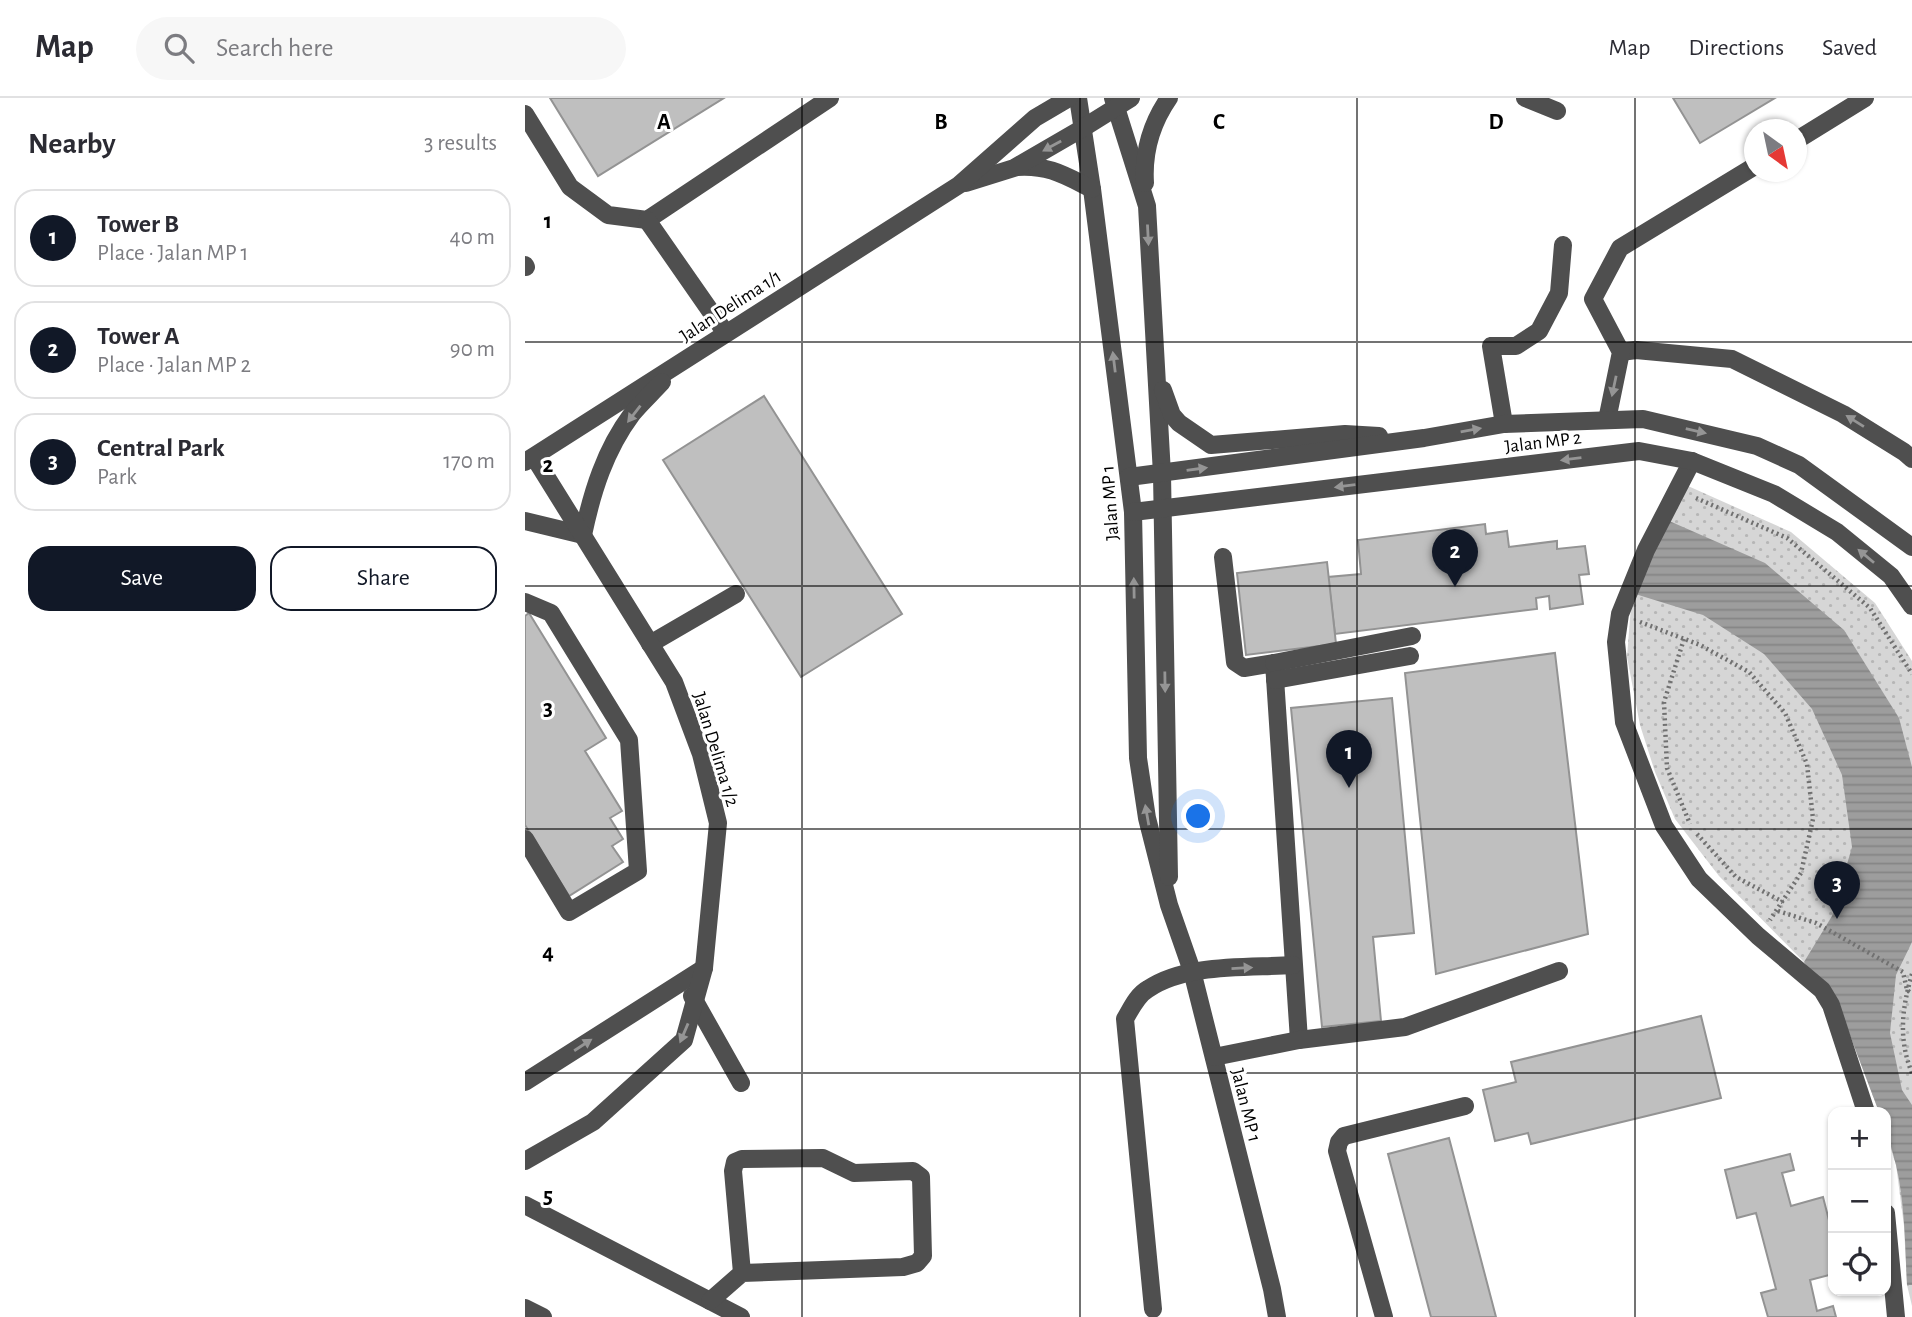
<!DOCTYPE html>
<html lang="en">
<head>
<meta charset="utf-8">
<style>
  body { margin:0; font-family:"Alegreya Sans",sans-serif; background:#f7f7f7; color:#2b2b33 }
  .controls { position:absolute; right:21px; bottom:21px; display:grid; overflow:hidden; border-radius:14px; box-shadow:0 2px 5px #0004 }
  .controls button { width:63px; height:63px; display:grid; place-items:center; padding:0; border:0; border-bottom:2px solid #e1e1e2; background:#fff; color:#2b2b33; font:35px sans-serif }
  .compass { position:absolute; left:1219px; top:21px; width:63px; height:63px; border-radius:50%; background:#fff; box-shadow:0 2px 5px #0004; rotate:147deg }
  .you { position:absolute; left:674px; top:719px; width:24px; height:24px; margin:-18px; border:5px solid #fff; border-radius:50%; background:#1a73e8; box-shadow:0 0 0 10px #1a73e833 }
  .badge { display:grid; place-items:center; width:46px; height:46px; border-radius:50%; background:#111827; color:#fff; font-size:23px; font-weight:700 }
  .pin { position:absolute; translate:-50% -58px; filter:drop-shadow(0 2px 4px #0008) }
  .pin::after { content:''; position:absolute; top:37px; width:24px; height:21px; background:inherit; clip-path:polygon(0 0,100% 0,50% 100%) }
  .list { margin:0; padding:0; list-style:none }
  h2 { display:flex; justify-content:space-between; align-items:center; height:91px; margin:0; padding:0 28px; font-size:30px }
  h2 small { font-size:23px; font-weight:400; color:#7c7c81 }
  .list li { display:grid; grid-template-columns:46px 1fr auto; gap:21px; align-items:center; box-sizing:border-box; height:98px; margin:0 14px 14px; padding:0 14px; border:2px solid #e1e1e2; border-radius:21px }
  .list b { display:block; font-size:26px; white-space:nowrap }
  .list p { margin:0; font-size:23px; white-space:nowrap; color:#7c7c81 }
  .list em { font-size:23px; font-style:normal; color:#7c7c81 }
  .actions { display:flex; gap:14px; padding:21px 28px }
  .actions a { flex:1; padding:16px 0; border:2px solid #111827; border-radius:21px; text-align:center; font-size:24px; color:#111827 }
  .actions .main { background:#111827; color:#fff }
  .icon { flex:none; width:38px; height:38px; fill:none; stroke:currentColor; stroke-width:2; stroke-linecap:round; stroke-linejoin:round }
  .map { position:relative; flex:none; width:1387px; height:1219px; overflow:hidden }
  header { display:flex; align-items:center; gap:42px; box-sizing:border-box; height:98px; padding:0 35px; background:#fff; border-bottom:2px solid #e1e1e2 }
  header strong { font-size:33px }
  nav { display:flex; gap:38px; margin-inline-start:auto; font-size:24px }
  .search { width:490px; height:63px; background:#f7f7f7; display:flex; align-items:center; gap:18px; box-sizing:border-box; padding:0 24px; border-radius:38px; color:#7c7c81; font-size:26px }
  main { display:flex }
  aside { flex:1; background:#fff }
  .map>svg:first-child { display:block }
  .park { fill:url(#park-dots) }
  .water { fill:url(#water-rules) }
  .building { fill:#bfbfbf; stroke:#939393; stroke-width:2 }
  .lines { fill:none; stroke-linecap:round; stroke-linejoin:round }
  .path { stroke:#717171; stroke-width:4.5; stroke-dasharray:2 3.5; stroke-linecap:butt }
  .minor { stroke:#4f4f4f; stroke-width:18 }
  .oneway { fill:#959595 }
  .grid { fill:none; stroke:#000; stroke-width:2; stroke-opacity:0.55 }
  .labels { text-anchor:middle; stroke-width:6; stroke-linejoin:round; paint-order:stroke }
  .street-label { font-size:19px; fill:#000; stroke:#fff }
  .grid-label { font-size:23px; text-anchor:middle; font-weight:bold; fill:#000; stroke:#fff; stroke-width:6; stroke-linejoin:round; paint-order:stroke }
</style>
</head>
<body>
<header>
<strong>Map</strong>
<div class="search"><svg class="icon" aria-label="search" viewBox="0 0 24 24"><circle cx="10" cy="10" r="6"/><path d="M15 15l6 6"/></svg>Search here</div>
<nav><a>Map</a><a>Directions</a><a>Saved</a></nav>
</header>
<main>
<aside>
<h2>Nearby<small>3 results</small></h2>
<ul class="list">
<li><span class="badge">1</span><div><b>Tower B</b><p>Place · Jalan MP 1</p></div><em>40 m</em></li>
<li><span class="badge">2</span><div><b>Tower A</b><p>Place · Jalan MP 2</p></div><em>90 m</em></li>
<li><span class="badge">3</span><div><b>Central Park</b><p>Park</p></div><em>170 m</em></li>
</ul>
<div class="actions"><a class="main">Save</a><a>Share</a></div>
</aside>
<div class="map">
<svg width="1387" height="1219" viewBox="0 0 1387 1219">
  <defs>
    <pattern id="park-dots" width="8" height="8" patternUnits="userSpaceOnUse" patternTransform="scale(1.75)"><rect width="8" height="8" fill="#d6d6d6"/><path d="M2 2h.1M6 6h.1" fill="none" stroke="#b6b6b6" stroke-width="1.8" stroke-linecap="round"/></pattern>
    <pattern id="water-rules" width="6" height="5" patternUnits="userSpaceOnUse" patternTransform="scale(1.75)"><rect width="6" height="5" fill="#9d9d9d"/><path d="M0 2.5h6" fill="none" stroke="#858585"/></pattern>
  </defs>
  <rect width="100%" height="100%" fill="#fff"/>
  <polygon class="park" points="1163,388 1266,434 1350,505 1387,563 1387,1208 1382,1187 1379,1128 1371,1067 1361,1035 1361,1014 1354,1014 1320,924 1279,864 1194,778 1150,721 1130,674 1115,627 1102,559 1107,495"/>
  <path class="water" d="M1142 422 1240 465 1319 532 1374 620 1387 669V844L1371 877 1365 935 1377 992 1387 1007V1187H1382C1380 1147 1380 1106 1371 1067 1366 1046 1361 1037 1361 1014H1354L1320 924 1279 864 1307 818 1327 749 1317 677 1287 611 1239 556 1178 517 1107 495Z"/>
  <g class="building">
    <polygon points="25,0 199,0 73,78"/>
    <polygon points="1148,0 1250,0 1175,45"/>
    <polygon points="239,298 377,516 276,579 138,362"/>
    <polygon points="960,426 961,436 982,433 984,449 1032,443 1032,451 1060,448 1064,476 1054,477 1058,506 1025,511 1024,498 1011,500 1012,511 810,536 803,479 836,476 833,442"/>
    <polygon points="802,464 811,546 721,557 712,475"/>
    <polygon points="4,515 81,640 60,653 97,713 85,720 98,741 87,748 98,764 44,798 0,727 0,518"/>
    <polygon points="1030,555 1063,836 911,876 880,575"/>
    <polygon points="867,600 889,835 848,839 856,923 797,929 766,610"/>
    <polygon points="1176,918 1196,1000 1006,1046 1003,1035 970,1043 958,992 991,984 986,964"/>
    <polygon points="924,1040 971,1219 906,1219 863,1056"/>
    <polygon points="1265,1056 1269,1072 1257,1075 1266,1108 1298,1099 1308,1138 1308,1176 1285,1182 1292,1213 1308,1208 1311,1219 1243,1219 1236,1195 1251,1191 1231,1115 1212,1120 1200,1072"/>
  </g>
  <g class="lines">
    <g class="path">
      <polyline points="1171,400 1262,440 1345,510 1387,576"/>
      <polyline points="1115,524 1175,547 1224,574 1260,615 1282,666 1288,721 1276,775 1245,822"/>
      <polyline points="1159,541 1139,604 1142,670 1165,726"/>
      <polyline points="1172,736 1211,779 1258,804"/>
      <polyline points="1253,813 1291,825 1378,874 1382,892 1387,896"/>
      <path d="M1387 876C1377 910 1373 941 1387 975"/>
    </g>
    <g class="minor">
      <polyline points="553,0 567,91 608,414 613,660 622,720 644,807 667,873 747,1191 752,1219"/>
      <polyline points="588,0 622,108 637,376 644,779"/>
      <polyline points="1000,0 1032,13"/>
      <polyline points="0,16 45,89 83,117 122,122 305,0"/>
      <polyline points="1272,42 1340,0"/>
      <path d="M492 69C524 67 539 77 567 91"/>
      <polyline points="441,85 489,70 558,30 606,0"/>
      <path d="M620 85C618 53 626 26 644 0"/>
      <polyline points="122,122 200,234"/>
      <polyline points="0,167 1,169"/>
      <polyline points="1096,254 1111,252 1207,261 1318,316 1379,354 1387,361"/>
      <polyline points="638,292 647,317 654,325 686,347 820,336 854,338"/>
      <polyline points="1082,322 1096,254 1068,201 1095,150 1230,68"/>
      <polyline points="979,326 966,248 991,248 1014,233 1034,195 1038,147"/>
      <polyline points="1167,363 1121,452 1095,516 1091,544 1099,624 1139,728 1174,781 1233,838 1297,892 1306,907 1341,1014"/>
      <polyline points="0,364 434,87 510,20 544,0"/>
      <polyline points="604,379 899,340 979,326 1118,321 1232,348 1274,367 1387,449"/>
      <polyline points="608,414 1114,353 1167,363 1249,396 1312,434 1366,478 1387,508"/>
      <path d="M0 423 58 437C67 394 80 352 107 316 116 305 127 295 137 284"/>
      <polyline points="698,459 710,564 719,570 749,565 774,942"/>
      <polyline points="0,504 26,515 104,642 113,773 44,814 0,741"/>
      <polyline points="125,546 211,496"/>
      <polyline points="749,565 887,538"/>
      <polyline points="750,582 885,558"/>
      <polyline points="167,898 216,985"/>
      <polyline points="689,959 774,942 880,929 1034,873"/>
      <polyline points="0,984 179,870"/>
      <polyline points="0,1063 68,1024 159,942 179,870 193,725 176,656 149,584 9,359"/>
      <polyline points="0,1107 216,1219"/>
      <polyline points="1361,1115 1371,1219"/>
      <polyline points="185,1203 217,1175 378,1169 392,1165 398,1158 396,1079 388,1073 329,1075 298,1060 217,1061 210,1064 208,1073 217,1175"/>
      <polyline points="0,1210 18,1219"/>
      <path d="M628 1211 600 921C606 911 612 897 623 891 661 865 723 870 768 867"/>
      <polyline points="859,1219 812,1053 814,1044 819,1038 940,1008"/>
    </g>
  </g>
  <defs><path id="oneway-solid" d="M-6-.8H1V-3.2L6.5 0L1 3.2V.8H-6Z" transform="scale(1.75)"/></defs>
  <g class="oneway">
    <use href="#oneway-solid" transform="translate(527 48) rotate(151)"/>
    <use href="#oneway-solid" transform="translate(623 137) rotate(87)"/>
    <use href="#oneway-solid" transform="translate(589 264) rotate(-97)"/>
    <use href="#oneway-solid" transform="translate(1089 288) rotate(102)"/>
    <use href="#oneway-solid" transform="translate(109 316) rotate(128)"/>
    <use href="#oneway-solid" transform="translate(1330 323) rotate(-148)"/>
    <use href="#oneway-solid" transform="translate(946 332) rotate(-10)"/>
    <use href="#oneway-solid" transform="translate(1171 333) rotate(13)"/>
    <use href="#oneway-solid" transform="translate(1046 361) rotate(173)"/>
    <use href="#oneway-solid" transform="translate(672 371) rotate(-8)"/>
    <use href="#oneway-solid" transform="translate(820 388) rotate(173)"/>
    <use href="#oneway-solid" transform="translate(1341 458) rotate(-140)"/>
    <use href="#oneway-solid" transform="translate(609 490) rotate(-91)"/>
    <use href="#oneway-solid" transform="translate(640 584) rotate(89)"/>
    <use href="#oneway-solid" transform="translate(622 717) rotate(-100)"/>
    <use href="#oneway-solid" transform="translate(717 870) rotate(-3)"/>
    <use href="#oneway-solid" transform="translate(159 935) rotate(113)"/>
    <use href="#oneway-solid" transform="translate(58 947) rotate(-33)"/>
  </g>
  <path class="grid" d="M277 0V1219M555 0V1219M832 0V1219M1110 0V1219M0 244H1387M0 488H1387M0 731H1387M0 975H1387"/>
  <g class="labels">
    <g class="street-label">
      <text transform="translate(205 207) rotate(-33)" y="7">Jalan Delima 1/1</text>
      <text transform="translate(1018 343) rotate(-7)" y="7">Jalan MP 2</text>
      <text transform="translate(584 405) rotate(-94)" y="7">Jalan MP 1</text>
      <text transform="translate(192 651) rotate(73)" y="7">Jalan Delima 1/2</text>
      <text transform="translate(722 1007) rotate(76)" y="7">Jalan MP 1</text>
    </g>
  </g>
  <g class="grid-label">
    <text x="139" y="31">A</text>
    <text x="416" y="31">B</text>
    <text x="694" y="31">C</text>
    <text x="971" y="31">D</text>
    <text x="23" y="130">1</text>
    <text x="23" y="374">2</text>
    <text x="23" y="617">3</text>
    <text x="23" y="861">4</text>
    <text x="23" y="1105">5</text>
  </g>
</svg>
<div class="controls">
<button>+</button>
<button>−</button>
<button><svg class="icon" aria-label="locate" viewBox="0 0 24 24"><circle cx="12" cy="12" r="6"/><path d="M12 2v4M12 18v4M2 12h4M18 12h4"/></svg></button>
</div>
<svg class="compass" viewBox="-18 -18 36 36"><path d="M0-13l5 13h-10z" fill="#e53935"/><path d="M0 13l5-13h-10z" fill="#7c7c81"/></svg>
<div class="you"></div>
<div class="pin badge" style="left:824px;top:690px">1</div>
<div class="pin badge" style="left:930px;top:489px">2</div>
<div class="pin badge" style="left:1312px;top:821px">3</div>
</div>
</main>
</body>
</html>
